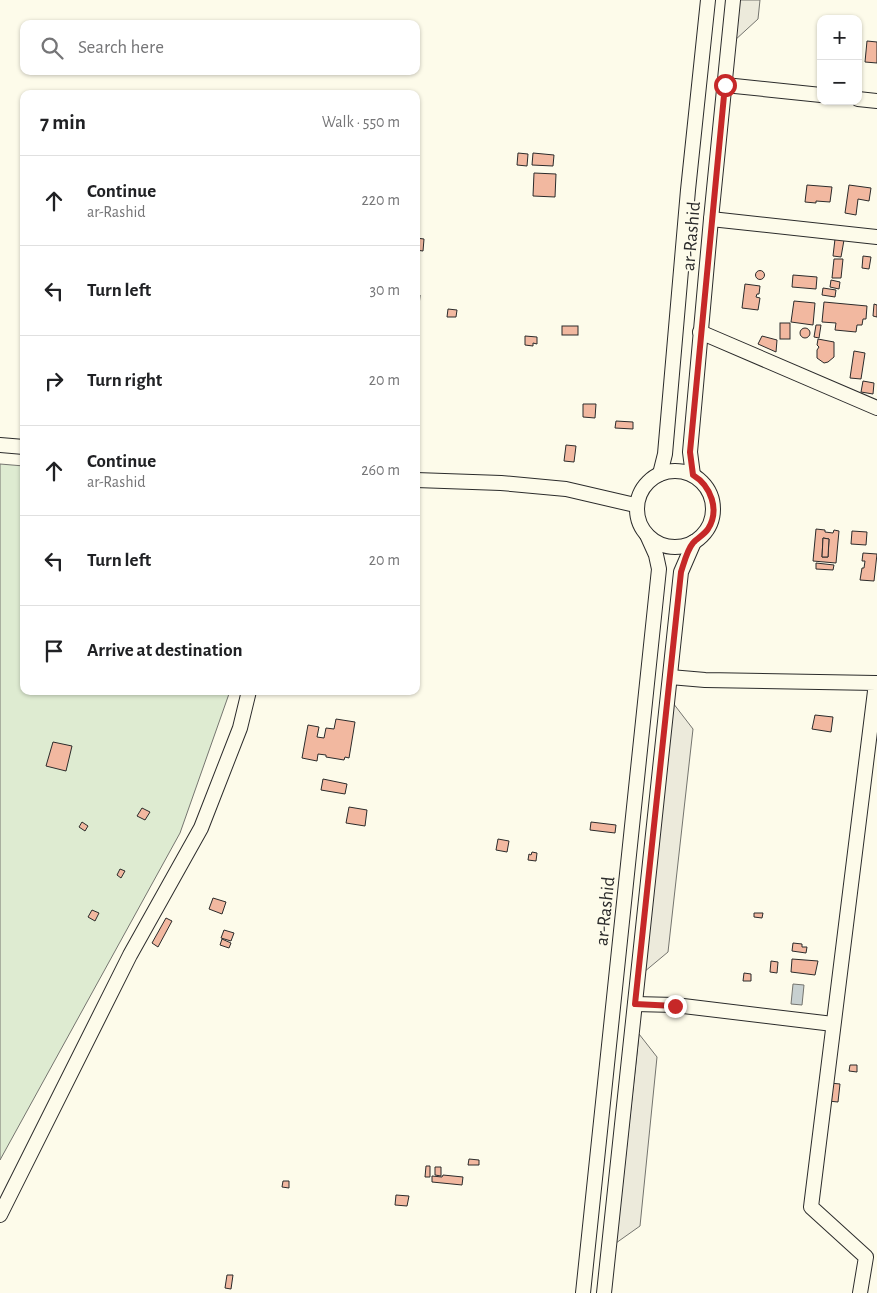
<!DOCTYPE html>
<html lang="en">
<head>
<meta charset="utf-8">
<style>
  body { margin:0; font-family:"Alegreya Sans",sans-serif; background:#f2f2f2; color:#202124 }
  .controls { position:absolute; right:15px; top:15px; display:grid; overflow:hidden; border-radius:10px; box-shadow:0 1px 4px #0004 }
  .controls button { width:45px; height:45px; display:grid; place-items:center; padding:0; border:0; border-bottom:1px solid #e0e0e0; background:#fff; color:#202124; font:25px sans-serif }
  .stop { position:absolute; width:15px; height:15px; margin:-11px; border:4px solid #c62828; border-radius:50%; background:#fff }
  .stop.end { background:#c62828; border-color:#fff; box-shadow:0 1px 5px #0008 }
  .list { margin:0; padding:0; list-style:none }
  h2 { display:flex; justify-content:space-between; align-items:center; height:65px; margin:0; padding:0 20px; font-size:21px }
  h2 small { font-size:16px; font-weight:400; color:#757577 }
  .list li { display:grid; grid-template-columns:32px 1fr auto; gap:15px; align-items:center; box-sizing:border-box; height:90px; padding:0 20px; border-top:1px solid #e0e0e0 }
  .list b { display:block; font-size:19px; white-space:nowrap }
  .list p { margin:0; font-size:16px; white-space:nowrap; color:#757577 }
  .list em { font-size:16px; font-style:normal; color:#757577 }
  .icon { flex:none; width:28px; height:28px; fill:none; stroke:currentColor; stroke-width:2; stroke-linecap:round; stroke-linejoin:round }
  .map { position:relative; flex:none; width:877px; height:1293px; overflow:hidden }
  .search { position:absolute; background:#fff; box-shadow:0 1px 4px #0004; left:20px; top:20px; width:400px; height:55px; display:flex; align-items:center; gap:12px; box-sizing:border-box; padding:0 18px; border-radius:10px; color:#757577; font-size:19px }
  .panel { position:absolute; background:#fff; box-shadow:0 1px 4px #0004; left:20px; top:90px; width:400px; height:605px; border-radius:10px }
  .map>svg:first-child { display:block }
  .green { fill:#deebd1; stroke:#74746e }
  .parking { fill:#eceadb; stroke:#74746e }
  .water { fill:#c7d0d0; stroke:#74746e }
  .building { fill:#f2b8a0; stroke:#2b2b2b; fill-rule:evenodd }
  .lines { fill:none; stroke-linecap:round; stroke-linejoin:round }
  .minor-casing { stroke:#2b2b2b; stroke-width:16 }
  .minor { stroke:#fdfbea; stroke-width:14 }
  .route { stroke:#c62828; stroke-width:6 }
  .labels { text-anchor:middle; stroke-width:4; stroke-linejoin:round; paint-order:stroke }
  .street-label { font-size:19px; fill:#2b2b2b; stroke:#fdfbea }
</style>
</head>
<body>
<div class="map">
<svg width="877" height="1293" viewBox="0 0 877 1293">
  <rect width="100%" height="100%" fill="#fdfbea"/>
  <polygon class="green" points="0,464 24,466 24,691 230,691 180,833 0,1160"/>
  <g class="parking">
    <polygon points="738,0 760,0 758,19 734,41"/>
    <polygon points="673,703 693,729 668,952 644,972"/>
    <polygon points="639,1034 657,1057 640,1226 616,1243"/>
  </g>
  <polygon class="water" points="793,984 804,985 802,1005 791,1004"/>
  <g class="building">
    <polygon points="867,41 877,42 877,63 865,62"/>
    <polygon points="518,153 528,154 527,166 517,165"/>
    <polygon points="533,153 554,155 553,166 532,165"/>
    <polygon points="534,173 556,174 555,197 533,196"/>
    <polygon points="807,185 832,187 830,202 816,201 816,203 805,202"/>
    <polygon points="849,185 871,188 869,201 858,199 856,215 845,213"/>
    <polygon points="416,238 424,239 423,251 416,250"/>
    <polygon points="835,239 844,240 841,257 833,256"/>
    <polygon points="863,256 871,257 869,269 862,268"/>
    <polygon points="834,259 843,259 841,278 832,278"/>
    <circle cx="760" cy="275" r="4.5"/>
    <polygon points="793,275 817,277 816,289 792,287"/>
    <polygon points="831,280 840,282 839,289 830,287"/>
    <polygon points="745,284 760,286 759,294 757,294 756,297 760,298 758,310 742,308"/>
    <polygon points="823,288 836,290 835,297 822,295"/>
    <polygon points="416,295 420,295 419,307 416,307"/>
    <polygon points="794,301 815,303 813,325 791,322"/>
    <polygon points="824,302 867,306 866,319 863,319 862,325 857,325 856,332 835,330 836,323 822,322"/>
    <polygon points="874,304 877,305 877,317 873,316"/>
    <polygon points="448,309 457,310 456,317 447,317"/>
    <rect x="780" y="323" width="10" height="16"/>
    <polygon points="816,325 821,325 819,338 814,337"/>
    <rect x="562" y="326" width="16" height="9"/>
    <circle cx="805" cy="333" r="5"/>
    <polygon points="525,336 537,337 537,344 533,343 533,346 525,345"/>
    <polygon points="762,336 777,340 776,352 758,344"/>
    <polygon points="818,339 834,342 834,357 828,362 824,363 817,358 817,350 819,347 817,345"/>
    <polygon points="854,351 865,353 861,379 850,378"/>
    <polygon points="863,381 874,383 873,394 861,392"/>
    <polygon points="583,404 596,404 595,418 583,417"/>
    <polygon points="616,421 633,422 633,429 615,428"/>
    <polygon points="566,445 576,446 574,462 564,461"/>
    <path d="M816 529 825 530V532L833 533 834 530 839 531 836 563 813 561ZM823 538 829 539 828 557H822Z"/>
    <polygon points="852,531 867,532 866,545 851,544"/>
    <polygon points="823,538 829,539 828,557 822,557"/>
    <polygon points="863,553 877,554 874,581 860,580 862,568 864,568 865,561 862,561"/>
    <polygon points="816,563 834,565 833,570 816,569"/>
    <polygon points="815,715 833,717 831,732 812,729"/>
    <polygon points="336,719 355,722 349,758 345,757 344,760 326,757 326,755 318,754 317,761 302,758 308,725 319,727 317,737 324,738 326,728 334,729"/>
    <polygon points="53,742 72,746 66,771 46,766"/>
    <polygon points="323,779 347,784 345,794 321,790"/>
    <polygon points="349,807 367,810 365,826 346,823"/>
    <polygon points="142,808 150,812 145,820 137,816"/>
    <polygon points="82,822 88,826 85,831 79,827"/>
    <polygon points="591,822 616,825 615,833 590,830"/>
    <polygon points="498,839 509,841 507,852 496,850"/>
    <polygon points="532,852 537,853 536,861 528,860 529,854 531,855"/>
    <polygon points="120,869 125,871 121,878 117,875"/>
    <polygon points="213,898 226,902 222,914 209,909"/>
    <polygon points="92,910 99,913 95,921 88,917"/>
    <polygon points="754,913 763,913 762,918 754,917"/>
    <polygon points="166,918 172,921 158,947 152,943"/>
    <polygon points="224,930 234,933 231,941 221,938"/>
    <polygon points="222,939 231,943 229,948 220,945"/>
    <polygon points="793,943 802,944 802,947 807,947 806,953 792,951"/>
    <polygon points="792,959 818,961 815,975 791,972"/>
    <polygon points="771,961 778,962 777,973 770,972"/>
    <polygon points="744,973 751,974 751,981 743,981"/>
    <polygon points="850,1065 857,1065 857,1072 849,1071"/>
    <polygon points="830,1083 840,1084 838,1102 828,1101"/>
    <polygon points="469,1159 479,1160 479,1165 468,1165"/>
    <polygon points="426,1166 430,1166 430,1177 425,1177"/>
    <polygon points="435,1167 441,1167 441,1176 435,1175"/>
    <polygon points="443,1175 463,1177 462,1185 432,1182 432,1176 442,1177"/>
    <polygon points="283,1181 289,1181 289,1188 282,1187"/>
    <polygon points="396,1195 409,1196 407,1206 395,1205"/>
    <polygon points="227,1275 233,1275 231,1289 225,1288"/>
  </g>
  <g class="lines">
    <defs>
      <g id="minor">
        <polyline points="725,85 821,95"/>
        <polyline points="858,99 877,101"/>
        <polyline points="711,219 877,237"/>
        <polyline points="700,332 877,408"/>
        <polyline points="0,445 24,447"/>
        <circle cx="675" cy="509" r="38"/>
        <polyline points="660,474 665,454 688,190 708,0"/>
        <polyline points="693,475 690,452 711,219 733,0"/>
        <polyline points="416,480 501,483 566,489 635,505"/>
        <polyline points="670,677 705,680 876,683 811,1207 866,1257 860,1293"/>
        <polyline points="635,1004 675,1005 833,1024"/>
        <polyline points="0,1215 130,955 201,828 240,728 249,691"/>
        <polyline points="583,1293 659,569 656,555 647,535"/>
        <polyline points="604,1293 681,572 694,542"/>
      </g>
    </defs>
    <use href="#minor" class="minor-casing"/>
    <use href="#minor" class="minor"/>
  </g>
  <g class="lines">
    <path class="route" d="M675 1006 635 1004 681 572C684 563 687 550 693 543 697 538 704 535 708 529 720 510 711 486 693 475L690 452 725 85"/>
  </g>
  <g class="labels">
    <g class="street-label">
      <text transform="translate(690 236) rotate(-85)" y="7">ar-Rashid</text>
      <text transform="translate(604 911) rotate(-84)" y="7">ar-Rashid</text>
    </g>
  </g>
</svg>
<div class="controls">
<button>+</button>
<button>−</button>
</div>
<div class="stop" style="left:725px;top:85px"></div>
<div class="stop end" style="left:675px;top:1006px"></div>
<div class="search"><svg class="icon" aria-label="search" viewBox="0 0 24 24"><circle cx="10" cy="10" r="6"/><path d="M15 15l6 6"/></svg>Search here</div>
<section class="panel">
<h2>7 min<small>Walk · 550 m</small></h2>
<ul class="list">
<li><svg class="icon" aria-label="ahead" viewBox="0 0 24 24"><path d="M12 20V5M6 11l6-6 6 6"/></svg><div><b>Continue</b><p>ar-Rashid</p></div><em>220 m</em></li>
<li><svg class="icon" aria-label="left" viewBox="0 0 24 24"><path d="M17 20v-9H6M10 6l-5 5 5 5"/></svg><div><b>Turn left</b></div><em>30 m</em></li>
<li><svg class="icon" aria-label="right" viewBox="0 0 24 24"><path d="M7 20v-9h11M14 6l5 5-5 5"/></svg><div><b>Turn right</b></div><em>20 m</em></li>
<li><svg class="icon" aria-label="ahead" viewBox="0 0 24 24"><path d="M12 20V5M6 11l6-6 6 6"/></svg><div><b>Continue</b><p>ar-Rashid</p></div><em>260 m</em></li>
<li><svg class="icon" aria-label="left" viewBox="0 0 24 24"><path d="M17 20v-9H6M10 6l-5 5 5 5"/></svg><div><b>Turn left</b></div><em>20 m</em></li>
<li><svg class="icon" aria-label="arrive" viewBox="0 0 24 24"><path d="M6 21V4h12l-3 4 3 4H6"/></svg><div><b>Arrive at destination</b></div></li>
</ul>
</section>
</div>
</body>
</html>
